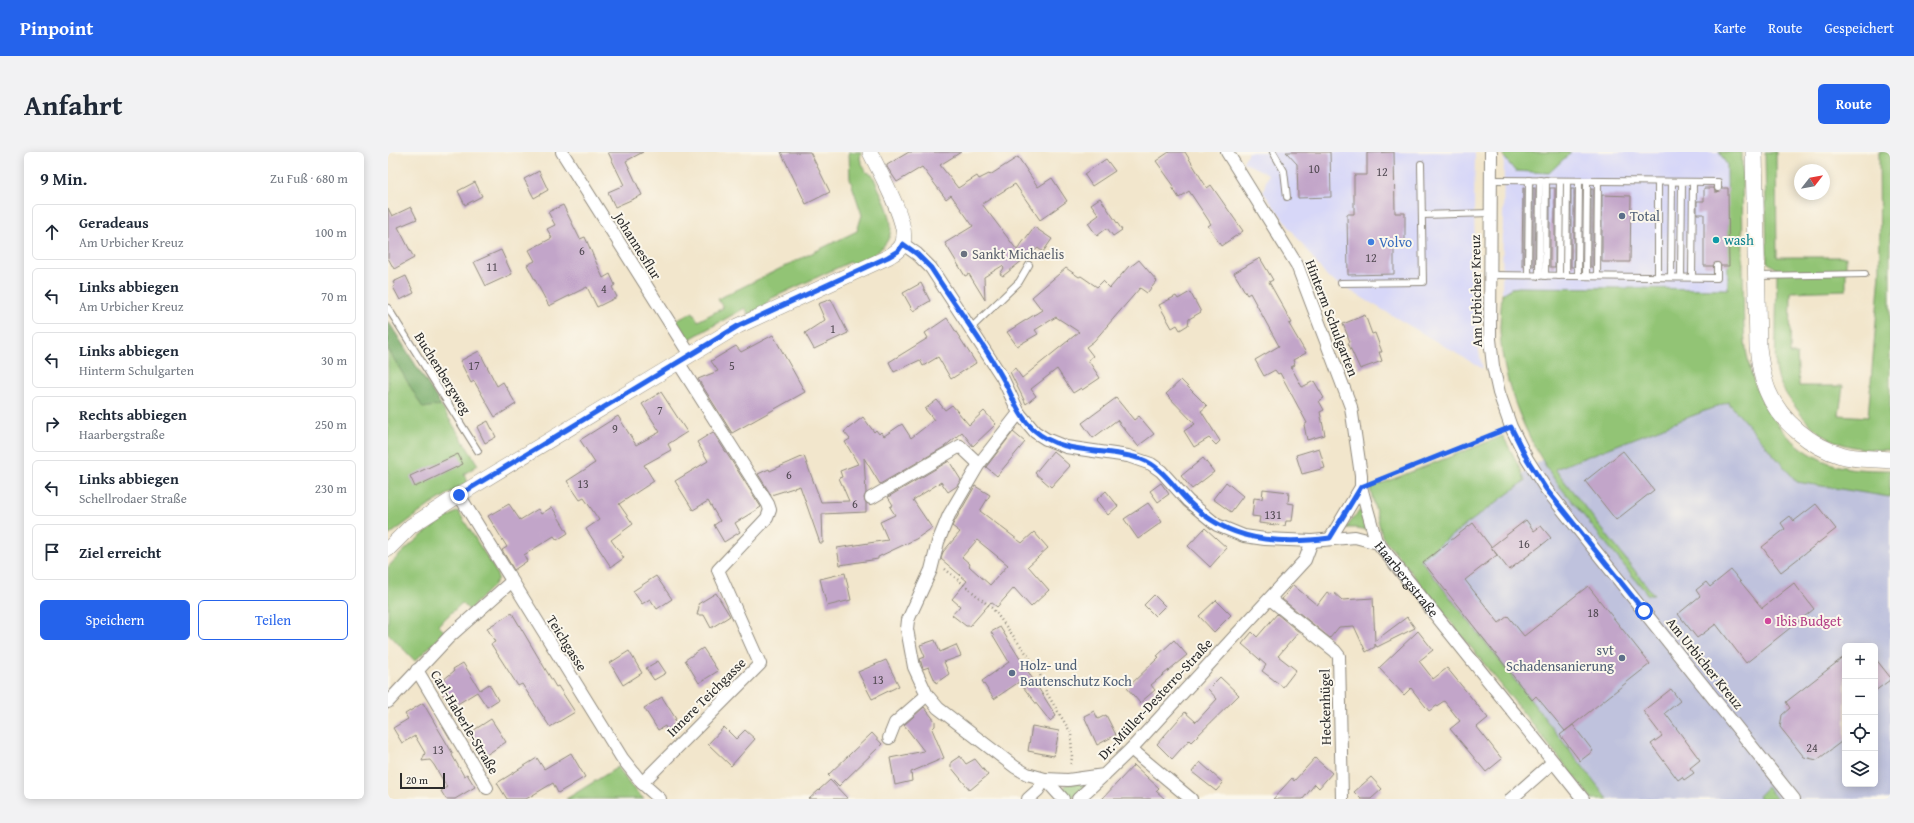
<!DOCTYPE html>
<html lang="de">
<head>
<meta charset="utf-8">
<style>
  body { margin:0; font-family:"Gentium Book Plus",serif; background:#f2f2f3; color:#1f2937 }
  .controls { position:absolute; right:12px; bottom:12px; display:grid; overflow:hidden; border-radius:6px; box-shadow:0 2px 10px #0003 }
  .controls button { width:36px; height:36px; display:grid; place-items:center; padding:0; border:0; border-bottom:1px solid #e0e1e3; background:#fff; color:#1f2937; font:20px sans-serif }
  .compass { position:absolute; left:1406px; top:12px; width:36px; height:36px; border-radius:50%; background:#fff; box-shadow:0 2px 10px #0003; rotate:59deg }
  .scale { position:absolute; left:12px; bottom:10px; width:45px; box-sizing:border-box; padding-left:4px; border:2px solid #2b2b2b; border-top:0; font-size:11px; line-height:14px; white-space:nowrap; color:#2b2b2b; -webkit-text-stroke:3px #fbf7ec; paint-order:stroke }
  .stop { position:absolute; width:12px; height:12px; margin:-9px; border:3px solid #2563eb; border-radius:50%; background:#fff }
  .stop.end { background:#2563eb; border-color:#fff; box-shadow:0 1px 4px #0008 }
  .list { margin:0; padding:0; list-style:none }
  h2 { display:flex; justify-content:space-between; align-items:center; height:52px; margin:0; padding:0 16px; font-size:17px }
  h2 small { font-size:13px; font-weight:400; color:#747a83 }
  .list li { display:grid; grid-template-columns:26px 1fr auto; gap:12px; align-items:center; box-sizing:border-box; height:56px; margin:0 8px 8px; padding:0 8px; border:1px solid #e0e1e3; border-radius:6px }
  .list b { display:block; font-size:15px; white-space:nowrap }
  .list p { margin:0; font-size:13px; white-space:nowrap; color:#747a83 }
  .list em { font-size:13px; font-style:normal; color:#747a83 }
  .actions { display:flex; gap:8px; padding:12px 16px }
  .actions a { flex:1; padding:9px 0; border:1px solid #2563eb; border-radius:6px; text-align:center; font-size:14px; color:#2563eb }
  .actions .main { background:#2563eb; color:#fff }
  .icon { flex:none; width:22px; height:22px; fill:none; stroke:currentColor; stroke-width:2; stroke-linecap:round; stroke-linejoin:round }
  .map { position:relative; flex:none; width:1502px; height:647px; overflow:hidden; border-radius:6px }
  header { display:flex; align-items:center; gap:24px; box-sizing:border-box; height:56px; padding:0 20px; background:#2563eb; color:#fff }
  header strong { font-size:19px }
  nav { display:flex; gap:22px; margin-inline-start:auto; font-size:14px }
  .intro { display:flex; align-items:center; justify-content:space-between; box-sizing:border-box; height:96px; padding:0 24px }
  h1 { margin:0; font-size:28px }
  .button { padding:10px 18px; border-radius:6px; background:#2563eb; color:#fff; font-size:14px; font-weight:700 }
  main { display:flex; gap:24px; padding:0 24px }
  aside { flex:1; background:#fff; border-radius:6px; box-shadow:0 2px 10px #0003 }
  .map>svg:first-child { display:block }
  .built { fill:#d7d7f8 }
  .industrial { fill:#bfc2dd; fill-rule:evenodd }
  .green { fill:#92c474; stroke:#5e7850 }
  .forest { fill:#75aa66; stroke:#506a48 }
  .building { fill:#c2a5c9; fill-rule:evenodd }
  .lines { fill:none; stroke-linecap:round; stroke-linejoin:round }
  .service-casing { stroke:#8e887c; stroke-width:8 }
  .minor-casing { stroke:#8e887c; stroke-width:14 }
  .tertiary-casing { stroke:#8e887c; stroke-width:16 }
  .secondary-casing { stroke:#8e887c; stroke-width:18 }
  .path { stroke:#8e887c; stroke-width:2.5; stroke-dasharray:1 3; stroke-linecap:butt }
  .service { stroke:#fff; stroke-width:6 }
  .minor { stroke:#fff; stroke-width:12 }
  .tertiary { stroke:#fff; stroke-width:15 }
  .secondary { stroke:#fff; stroke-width:17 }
  .route { stroke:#2563eb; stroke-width:5 }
  .service-dot { fill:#5c6f8a; stroke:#fbf7ec; stroke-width:1.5 }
  .culture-dot { fill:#0f9aa8; stroke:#fbf7ec; stroke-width:1.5 }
  .shop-dot { fill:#3f7fe0; stroke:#fbf7ec; stroke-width:1.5 }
  .worship-dot { fill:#6b7280; stroke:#fbf7ec; stroke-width:1.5 }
  .hotel-dot { fill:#d1479c; stroke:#fbf7ec; stroke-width:1.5 }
  .labels { text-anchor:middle; stroke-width:4; stroke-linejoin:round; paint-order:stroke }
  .number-label { font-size:12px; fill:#514a52 }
  .service-label { font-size:14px; fill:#4e5e75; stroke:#fbf7ec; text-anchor:start }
  .culture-label { font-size:14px; fill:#0d838f; stroke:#fbf7ec; text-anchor:start }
  .shop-label { font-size:14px; fill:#366cbe; stroke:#fbf7ec; text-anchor:start }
  .street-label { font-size:14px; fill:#2b2b2b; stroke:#fbf7ec }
  .worship-label { font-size:14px; fill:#5b616d; stroke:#fbf7ec; text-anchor:start }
  .hotel-label { font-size:14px; fill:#b23c85; stroke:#fbf7ec; text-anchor:start }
</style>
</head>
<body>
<header>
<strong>Pinpoint</strong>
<nav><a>Karte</a><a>Route</a><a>Gespeichert</a></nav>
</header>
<div class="intro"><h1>Anfahrt</h1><a class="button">Route</a></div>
<main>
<aside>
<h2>9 Min.<small>Zu Fuß · 680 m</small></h2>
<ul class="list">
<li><svg class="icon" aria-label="ahead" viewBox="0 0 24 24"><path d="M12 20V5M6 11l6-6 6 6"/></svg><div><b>Geradeaus</b><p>Am Urbicher Kreuz</p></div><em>100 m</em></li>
<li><svg class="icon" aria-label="left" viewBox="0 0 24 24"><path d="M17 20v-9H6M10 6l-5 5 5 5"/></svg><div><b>Links abbiegen</b><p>Am Urbicher Kreuz</p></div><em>70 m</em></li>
<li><svg class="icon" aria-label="left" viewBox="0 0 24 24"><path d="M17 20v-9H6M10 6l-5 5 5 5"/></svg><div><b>Links abbiegen</b><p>Hinterm Schulgarten</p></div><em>30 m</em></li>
<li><svg class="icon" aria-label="right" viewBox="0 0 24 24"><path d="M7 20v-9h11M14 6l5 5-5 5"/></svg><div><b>Rechts abbiegen</b><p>Haarbergstraße</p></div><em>250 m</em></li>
<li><svg class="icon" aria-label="left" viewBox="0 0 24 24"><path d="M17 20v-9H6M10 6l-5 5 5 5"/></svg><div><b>Links abbiegen</b><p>Schellrodaer Straße</p></div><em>230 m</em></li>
<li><svg class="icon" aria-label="arrive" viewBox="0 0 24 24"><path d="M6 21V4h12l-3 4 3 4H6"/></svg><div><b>Ziel erreicht</b></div></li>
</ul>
<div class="actions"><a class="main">Speichern</a><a>Teilen</a></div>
</aside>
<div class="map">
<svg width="1502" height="647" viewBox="0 0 1502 647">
  <rect width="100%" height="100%" fill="#fbf7ec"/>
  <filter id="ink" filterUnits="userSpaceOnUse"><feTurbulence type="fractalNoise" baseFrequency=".025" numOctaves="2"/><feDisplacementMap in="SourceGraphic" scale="8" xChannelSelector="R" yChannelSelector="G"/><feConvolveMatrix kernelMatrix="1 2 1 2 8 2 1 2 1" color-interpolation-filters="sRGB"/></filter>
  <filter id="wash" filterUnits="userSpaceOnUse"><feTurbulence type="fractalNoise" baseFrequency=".012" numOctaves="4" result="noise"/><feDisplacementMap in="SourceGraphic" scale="16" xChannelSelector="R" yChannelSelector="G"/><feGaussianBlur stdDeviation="0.9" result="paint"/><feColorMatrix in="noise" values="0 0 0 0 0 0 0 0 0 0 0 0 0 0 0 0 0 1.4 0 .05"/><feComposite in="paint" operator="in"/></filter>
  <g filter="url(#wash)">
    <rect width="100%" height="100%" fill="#f2e6cc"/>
    <g class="built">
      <polygon points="860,0 1087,0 1086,52 1088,187 1095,217 939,125 875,40 880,22 855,10"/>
      <polygon points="1183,0 1331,0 1339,13 1341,137 1131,135 1124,136 1114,142 1116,5 1127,19 1161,21"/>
    </g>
    <path class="industrial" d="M1346 234 1416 317 1502 337V647H1215L1024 407 1164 300ZM1457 494H1487V632H1457Z"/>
    <g class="green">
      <path d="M461 0H473L472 7 478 20 484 22C503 65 521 87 468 113L462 110 382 147 377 154 361 163 357 156 298 189 286 170 305 160 310 169 335 156 330 147 469 79 474 63 462 27Z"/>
      <polygon points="1116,0 1183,0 1161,21 1127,19 1116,5"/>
      <path d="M1331 0H1354C1354 40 1355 81 1355 121 1356 148 1354 177 1359 203 1367 252 1401 301 1451 314 1467 318 1485 318 1502 318V345L1409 330 1340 250 1167 317 1266 443H1260L1169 331C1139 288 1114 232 1112 179 1112 167 1113 155 1114 142L1124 136 1131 135 1340 137 1339 13Z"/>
      <path d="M1377 0H1388L1389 105H1458V138L1403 140 1402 202H1409L1411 234H1455L1451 263 1480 265 1492 121 1491 0H1502V298C1459 298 1431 290 1406 253 1399 244 1391 232 1389 221 1386 208 1388 194 1388 181 1388 160 1389 139 1389 117L1379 110Z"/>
      <polygon points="0,169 90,313 76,322 80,330 42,353 0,384"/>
      <polygon points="1115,284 1133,318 1137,329 1032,407 1220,647 1204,647 994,384 982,336"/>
      <polygon points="972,358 982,378 968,376 958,376"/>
      <path d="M70 359 107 418 110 426 105 434 81 458 74 451 50 473 57 480 27 509 0 481V415C21 392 43 375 70 359Z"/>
      <polygon points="230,615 242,633 256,647 178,647"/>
      <path d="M693 629 698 632C695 639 686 647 678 645L675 641 677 633Z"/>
      <polygon points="1379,635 1389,647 1372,647 1370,644"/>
    </g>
    <polygon class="forest" points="0,169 53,253 35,256 0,197"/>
    <g id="blocks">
      <g class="building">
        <polygon points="220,0 255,0 238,9 254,43 227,55 220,40 236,33"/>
        <polygon points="393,0 422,0 442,40 418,52"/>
        <polygon points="521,0 573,0 552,13 570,36 589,24 591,27 601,22 602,23 630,5 650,35 664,26 679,49 652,68 627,32 594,52 629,98 646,75 664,87 655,100 650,96 615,124 612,122 616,116 614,114 596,125 597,148 581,122 577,124 557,91 585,74 563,43 558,47 534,15 509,30 499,15 499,13"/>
        <polygon points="781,0 797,0 819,36 823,33 855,79 833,94 820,74 823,72 801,39 791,46 784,35 786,34 768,9"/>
        <polygon points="898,0 942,0 943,45 910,46 909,12"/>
        <polygon points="1006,0 1007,61 1017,61 1017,90 1006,91 1006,122 960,123 959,62 966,62 966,23 979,23 979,1"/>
        <polygon points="718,7 727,19 704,34 696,22"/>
        <polygon points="151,19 160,38 146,46 136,27"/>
        <polygon points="87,30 94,44 77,53 70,39"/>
        <polygon points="1135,36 1136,36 1136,114 1134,114"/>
        <rect x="1145" y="36" width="2" height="78"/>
        <rect x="1162" y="36" width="5" height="79"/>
        <polygon points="1316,36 1326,36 1327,40 1330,40 1334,36 1340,36 1341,114 1333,114 1329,110 1325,114 1316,114 1316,62 1309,62 1309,49 1316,49"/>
        <rect x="1183" y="37" width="3" height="78"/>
        <rect x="1203" y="37" width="2" height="78"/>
        <polygon points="1214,43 1243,44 1242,110 1214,110"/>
        <polygon points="712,46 734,78 725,84 719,76 709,84 700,71 711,63 703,52"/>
        <polygon points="175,53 192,87 197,85 215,126 222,122 227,133 224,135 229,145 209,155 199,135 161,154 139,113 147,109 141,98 164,86 159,77 167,73 160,60"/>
        <polygon points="23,55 29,67 10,75 26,106 6,117 0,106 0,56 4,64"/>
        <polygon points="113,98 124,122 98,134 86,110"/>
        <polygon points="872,106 885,128 881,130 904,171 901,172 918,201 905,208 907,213 903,215 914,235 926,229 936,246 931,249 936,258 932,260 937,283 919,288 916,273 919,271 892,221 890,222 887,218 876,224 867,208 891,194 862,141 859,143 846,121"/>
        <polygon points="751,108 769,129 759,141 752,136 706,189 698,195 705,204 700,208 712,226 694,238 693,236 685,241 669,217 643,237 648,244 638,252 622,220 627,216 634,226 691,180 668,165 647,178 650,182 629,194 619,180 654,158 644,145 678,116 691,125 693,124 709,135 715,129 722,136 741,114 742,115"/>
        <polygon points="18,124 26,141 12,148 5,135 7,134 5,130"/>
        <polygon points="533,131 542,149 525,159 515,141"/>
        <polygon points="802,140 813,160 801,167 800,173 792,178 789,173 784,176 771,153 788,144 790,147"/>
        <polygon points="443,147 460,181 426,197 417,181 437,168 430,152"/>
        <polygon points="977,163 984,182 987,181 994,200 991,200 994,209 972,217 960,191 962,190 955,172"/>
        <polygon points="559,166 588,211 563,227 550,205 535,214 532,208 506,220 501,210 540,186 537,181"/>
        <polygon points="385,183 417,240 344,281 310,227 330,219 323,209 348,194 353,200"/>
        <polygon points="91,199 109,234 115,230 128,252 107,265 86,229 83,231 72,209"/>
        <polygon points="793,228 819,254 813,259 832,289 828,293 821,286 806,295 796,279 807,272 778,242"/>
        <polygon points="273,240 299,280 280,292 283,298 256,313 266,329 231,352 245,372 223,388 236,406 223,415 198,377 211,368 196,346 192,348 179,329 207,311 192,288 230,264 248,293 272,280 254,252"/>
        <polygon points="728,246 746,268 751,264 766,282 750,294 729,268 705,286 694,271"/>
        <polygon points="549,248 557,258 564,253 581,273 596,259 608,272 585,294 574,280 556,295 492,332 476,306 478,341 476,346 478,351 478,360 434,362 435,391 432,391 412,334 383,343 370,322 381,317 382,319 416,304 433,350 461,349 451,326 454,325 452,319 470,312 457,290 462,287 456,280 475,265 486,280 488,278 491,282 493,280 496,284 514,272 523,286 546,268 537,257"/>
        <polygon points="100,269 108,285 97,291 89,275"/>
        <polygon points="325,280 373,355 347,371 352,380 336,390 326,373 332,369 320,349 305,358 287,329 320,309 309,290"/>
        <polygon points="625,280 637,290 609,324 598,315"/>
        <polygon points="931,296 937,316 914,322 908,303"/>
        <polygon points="665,299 682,314 663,335 647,321"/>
        <polygon points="1235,299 1266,338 1228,368 1197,329"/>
        <polygon points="70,302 75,312 27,335 22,324"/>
        <polygon points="815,306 826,320 804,337 793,324"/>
        <polygon points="561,309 573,328 569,334 560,340 553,330 525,348 544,376 528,387 490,405 490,407 452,413 449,396 500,388 492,370 507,363 502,355 505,353 500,345"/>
        <polygon points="838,330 855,344 843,360 825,347"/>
        <polygon points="773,331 781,342 770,350 762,339"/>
        <path d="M587 334 602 343 592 359 634 391 646 380 660 396 640 414 661 438 643 455 626 436 609 455 603 450 582 474H578L564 463 572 454 564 447 579 429 553 407 555 400 572 380 564 374ZM589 388 620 413 602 433 581 414 582 412 574 405Z"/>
        <polygon points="875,337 901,340 900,351 906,352 904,369 898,369 897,374 871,371 872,365 864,364 866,346 874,347"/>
        <polygon points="718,339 730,354 720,363 708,348"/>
        <polygon points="760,351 774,370 750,387 736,367"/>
        <polygon points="121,352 132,368 150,357 153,362 164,355 180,381 169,388 166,384 136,403 139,409 126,418 114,398 119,395 100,364"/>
        <polygon points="1428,352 1448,377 1393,420 1374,395 1397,377 1393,371 1402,364 1406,369"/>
        <polygon points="1138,368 1146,379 1153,374 1163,386 1121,418 1103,395"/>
        <polygon points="1085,371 1109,403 1077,428 1111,471 1120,464 1136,484 1200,434 1262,512 1177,579 1148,544 1144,548 1035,410"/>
        <polygon points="817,376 839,396 822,415 800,394"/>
        <polygon points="1343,418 1374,456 1406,431 1426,457 1358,511 1328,472 1309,486 1290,462 1312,444 1308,438 1318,430 1322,435"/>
        <polygon points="457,421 463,448 439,454 432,427"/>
        <polygon points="268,424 284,447 269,457 262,447 254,452 245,439"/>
        <polygon points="905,433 929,453 939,440 943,443 945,440 954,448 985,446 987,489 1019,465 1027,476 989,495 987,492 987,495 978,500 966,474 951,475 942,486 894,447"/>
        <polygon points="328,441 342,464 323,476 316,463 309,463 311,455 310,452"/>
        <polygon points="766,443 777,454 767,464 756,453"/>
        <polygon points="828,448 843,463 826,480 811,464"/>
        <polygon points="124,461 168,535 170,534 187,560 162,575 134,532 130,534 103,492 107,490 99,476"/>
        <polygon points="889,462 911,480 890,504 908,518 895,535 874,519 878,513 854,492 864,480 869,485"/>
        <polygon points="612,475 668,564 662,569 631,530 606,547 594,529 621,510 603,480"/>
        <polygon points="1030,479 1045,498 1031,509 1045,527 1059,516 1100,566 1089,575 1114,607 1098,620 1062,577 1072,569 1056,549 1041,559 1023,536 1016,543 991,516"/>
        <polygon points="547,488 552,500 568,493 573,504 556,510 561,522 548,531 541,515 535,517 532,507 537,505 532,493"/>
        <polygon points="786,488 799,503 763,533 767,538 752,551 739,536 771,505 769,504"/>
        <polygon points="315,496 330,519 311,531 297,508"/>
        <polygon points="241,499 254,521 235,533 222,511"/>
        <polygon points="1457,504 1457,587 1429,608 1416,605 1392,575 1394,563 1402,556 1398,550"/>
        <polygon points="1487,506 1502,525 1502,528 1487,539"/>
        <polygon points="498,508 511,534 484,547 470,520"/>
        <polygon points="270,509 278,521 266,528 258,516"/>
        <polygon points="75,511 92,538 101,532 110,548 99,555 89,540 63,556 49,533 66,519 65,517"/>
        <polygon points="832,525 851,543 803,590 801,588 784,607 769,592 797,560 808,570 829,547 820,537"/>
        <polygon points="1283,537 1292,549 1277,561 1312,608 1302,616 1306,621 1296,628 1294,625 1290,628 1263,592 1274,584 1255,559"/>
        <polygon points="274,545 288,567 286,568 289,571 279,578 277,574 270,578 256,556"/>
        <polygon points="35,551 65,602 64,603 76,624 79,622 87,635 67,647 58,647 53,639 59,635 46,613 42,608 34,609 37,601 27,584 14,591 5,576 20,567 17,562"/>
        <polygon points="536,555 547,569 547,574 544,577 556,606 523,620 524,629 507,633 502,606 536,599 516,573"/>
        <polygon points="706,559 710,567 718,563 728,583 709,593 696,564"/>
        <polygon points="103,567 118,590 95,605 80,582"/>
        <polygon points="1185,573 1205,599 1192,609 1172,583"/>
        <polygon points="644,574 671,579 666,604 640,599"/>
        <polygon points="336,575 348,587 357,578 367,587 343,614 320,592"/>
        <polygon points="484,581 494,592 451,634 440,623"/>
        <polygon points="183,601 197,625 170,641 165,631 138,647 119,647 109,631 149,606 156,617"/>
        <polygon points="572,604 578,612 587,607 600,623 582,638 563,615 563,610"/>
        <polygon points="927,606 944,621 931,636 927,632 915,647 885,647 904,626 906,629"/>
        <polygon points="812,610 835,631 828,639 804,620"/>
        <polygon points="746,613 771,636 768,639 777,647 714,647"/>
        <polygon points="983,625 994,637 983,647 973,647 966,640"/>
        <polygon points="442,628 460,647 421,647"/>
      </g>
    </g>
  </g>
  <g filter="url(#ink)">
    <use href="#blocks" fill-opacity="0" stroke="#8e887c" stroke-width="1"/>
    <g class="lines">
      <defs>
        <g id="service">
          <polyline points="885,0 896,19 899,45"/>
          <polyline points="1103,28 1330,30 1330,36"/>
          <polyline points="1270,30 1270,125"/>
          <polyline points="1034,63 1103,61"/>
          <polyline points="1103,123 1329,126 1329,114"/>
          <polyline points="1140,123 1141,28"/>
          <polyline points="1151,124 1152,28"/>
          <polyline points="1157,124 1158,28"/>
          <polyline points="1171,124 1172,29"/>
          <polyline points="1178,124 1179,29"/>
          <polyline points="1190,124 1191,29"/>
          <polyline points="1198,124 1199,29"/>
          <polyline points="1209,124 1210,29"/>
          <polyline points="1369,124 1477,122"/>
          <polyline points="1283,125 1284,30"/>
          <polyline points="1293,125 1294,30"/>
          <polyline points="1304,125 1305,30"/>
          <polyline points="953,131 1035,130 1033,12"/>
          <polyline points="0,156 90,299"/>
          <polyline points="582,177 631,130 641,113"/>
        </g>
        <g id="minor">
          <polyline points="174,0 302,203"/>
          <polyline points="839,0 909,113 963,255 973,323 973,335 942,387"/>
          <polyline points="1103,0 1102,187 1105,214 1111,241 1123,275 1139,307 1158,337 1406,647"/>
          <path id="s1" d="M515 92 529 102 543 116 614 225 631 261 647 280 658 287 678 295 740 304 763 312 773 319 800 349 829 373 856 384 877 387 924 389 967 385 990 391 1195 647"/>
          <polyline points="631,261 591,312 561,363 550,390 543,418 520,468 519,477 526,515 539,543 550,556 627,615 639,622 657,627 680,628 716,623 743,597 917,408 924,389"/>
          <polyline points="973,335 988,389"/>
          <polyline points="71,343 234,606 254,631 272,647"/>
          <polyline points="483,346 572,294 591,312"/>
          <polyline points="882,447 947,499 951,504 954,647"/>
          <polyline points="29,518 99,636"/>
          <polyline points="0,550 61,485 123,430"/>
          <polyline points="501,586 507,571 539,543"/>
          <polyline points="743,597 803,647"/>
          <polyline points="254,631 372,512 330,418 379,366 382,358 380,352 290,210"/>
          <polyline points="640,647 650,638 657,627 675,647"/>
          <polyline points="690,647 716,623"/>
          <polyline points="1123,647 1165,610"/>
        </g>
        <path id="tertiary" d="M0 397 23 374 71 343 350 174 500 105C506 101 513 98 515 90 521 71 491 19 482 0"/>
        <path id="secondary" d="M1366 0 1370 195C1372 211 1374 226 1380 240 1392 269 1424 295 1453 303 1468 308 1486 306 1502 308"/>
      </defs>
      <use href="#service" class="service-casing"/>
      <use href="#minor" class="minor-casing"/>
      <use href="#tertiary" class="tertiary-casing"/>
      <use href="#secondary" class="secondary-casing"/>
      <g class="path">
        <polyline points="986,330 1111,280"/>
        <polyline points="557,417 605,457 650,517 658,540 683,581 684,606 682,615"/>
      </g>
      <use href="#service" class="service"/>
      <use href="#minor" class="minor"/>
      <use href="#tertiary" class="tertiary"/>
      <use href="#secondary" class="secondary"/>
    </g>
  </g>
  <g class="lines" filter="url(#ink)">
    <path class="route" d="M71 343 350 174 500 105 510 99 515 92 529 102 543 116C566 152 593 187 614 225 625 244 629 263 646 278 675 304 718 295 753 307 773 314 785 334 800 349 839 389 889 393 942 386L973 335 1123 275 1139 307 1158 337 1256 459"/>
  </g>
  <g class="service-dot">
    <circle cx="1234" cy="64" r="4"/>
    <circle cx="1234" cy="506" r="4"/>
    <circle cx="624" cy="521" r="4"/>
  </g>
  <circle class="culture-dot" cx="1328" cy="88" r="4"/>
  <circle class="shop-dot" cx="983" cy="90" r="4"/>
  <circle class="worship-dot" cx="576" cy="102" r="4"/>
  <circle class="hotel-dot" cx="1380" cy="469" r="4"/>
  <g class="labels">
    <g class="number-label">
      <text x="926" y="21">10</text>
      <text x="994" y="24">12</text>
      <text x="194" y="103">6</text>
      <text x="983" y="110">12</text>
      <text x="104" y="119">11</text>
      <text x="216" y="141">4</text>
      <text x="445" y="181">1</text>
      <text x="86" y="218">17</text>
      <text x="344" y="218">5</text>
      <text x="272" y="263">7</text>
      <text x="227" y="281">9</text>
      <text x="401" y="327">6</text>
      <text x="195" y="336">13</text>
      <text x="467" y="356">6</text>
      <text x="885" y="367">131</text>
      <text x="1136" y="396">16</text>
      <text x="1205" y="465">18</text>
      <text x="490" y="532">13</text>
      <text x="1424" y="600">24</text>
      <text x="50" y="602">13</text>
    </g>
    <g class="service-label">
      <text x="1242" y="69">Total</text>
      <text x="1226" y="503" text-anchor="end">svt<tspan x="1226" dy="16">Schadensanierung</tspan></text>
      <text x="632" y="518">Holz- und<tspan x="632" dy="16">Bautenschutz Koch</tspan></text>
    </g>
    <g class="culture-label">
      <text x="1336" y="93">wash</text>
    </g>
    <g class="shop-label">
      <text x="991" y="95">Volvo</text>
    </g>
    <g class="street-label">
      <text transform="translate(250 94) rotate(58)" y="5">Johannesflur</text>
      <text transform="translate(1088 139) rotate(-91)" y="5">Am Urbicher Kreuz</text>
      <text transform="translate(944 166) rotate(69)" y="5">Hinterm Schulgarten</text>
      <text transform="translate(55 221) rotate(58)" y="5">Buchenbergweg</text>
      <text dy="5" stroke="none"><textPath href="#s1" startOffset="654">Haarbergstraße</textPath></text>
      <text transform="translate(179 491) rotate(58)" y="5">Teichgasse</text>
      <text transform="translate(1317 511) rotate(51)" y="5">Am Urbicher Kreuz</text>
      <text transform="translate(318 545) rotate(-45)" y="5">Innere Teichgasse</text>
      <text transform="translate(767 547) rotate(-47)" y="5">Dr.-Müller-Desterro-Straße</text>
      <text transform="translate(937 555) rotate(-91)" y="5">Heckenhügel</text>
      <text transform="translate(77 570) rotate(59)" y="5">Carl-Haberle-Straße</text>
    </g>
    <g class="worship-label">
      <text x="584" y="107">Sankt Michaelis</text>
    </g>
    <g class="hotel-label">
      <text x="1388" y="474">Ibis Budget</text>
    </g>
  </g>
</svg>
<div class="controls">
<button>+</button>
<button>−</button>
<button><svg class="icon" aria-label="locate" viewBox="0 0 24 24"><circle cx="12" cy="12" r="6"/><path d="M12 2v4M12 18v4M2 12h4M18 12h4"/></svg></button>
<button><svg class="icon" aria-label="layers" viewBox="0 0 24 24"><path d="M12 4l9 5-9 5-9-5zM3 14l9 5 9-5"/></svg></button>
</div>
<svg class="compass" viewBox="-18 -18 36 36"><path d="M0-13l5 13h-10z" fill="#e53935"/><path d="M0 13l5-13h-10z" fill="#747a83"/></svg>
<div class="scale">20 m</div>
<div class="stop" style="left:1256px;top:459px"></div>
<div class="stop end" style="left:71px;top:343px"></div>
</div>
</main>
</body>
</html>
